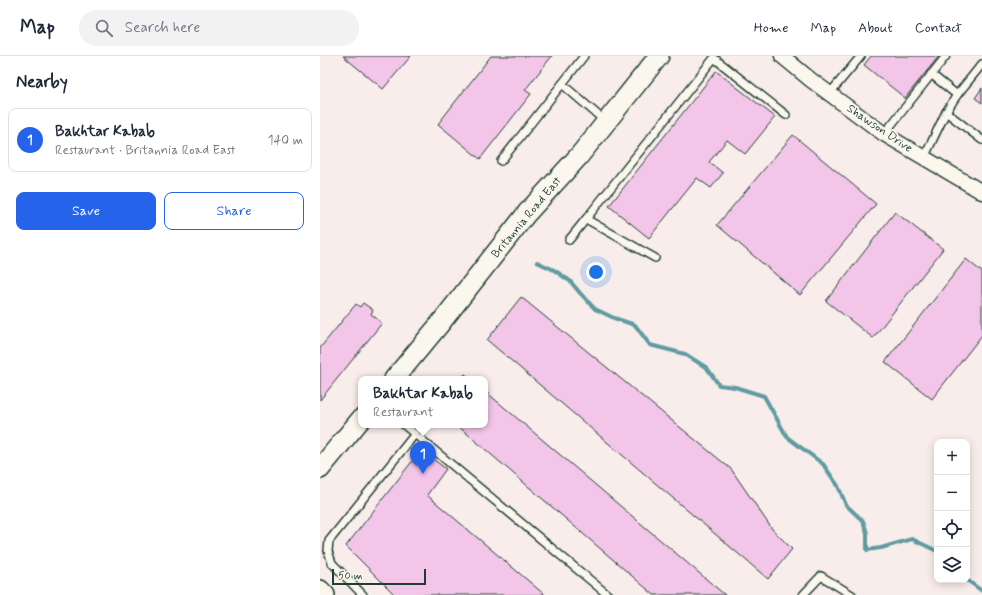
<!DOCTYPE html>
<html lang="en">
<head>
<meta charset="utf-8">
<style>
  body { margin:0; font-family:Mynerve,sans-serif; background:#f2f2f3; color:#1f2937 }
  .controls { position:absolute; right:12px; bottom:12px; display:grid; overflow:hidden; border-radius:8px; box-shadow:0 2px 10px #0003 }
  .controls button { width:36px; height:36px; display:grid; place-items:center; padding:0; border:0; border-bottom:1px solid #e0e1e3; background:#fff; color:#1f2937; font:20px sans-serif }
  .scale { position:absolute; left:12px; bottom:10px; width:94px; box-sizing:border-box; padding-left:4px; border:2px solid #1f3d34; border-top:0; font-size:11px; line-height:14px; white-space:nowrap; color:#1f3d34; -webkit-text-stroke:3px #fbf7ec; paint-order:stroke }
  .you { position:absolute; left:276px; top:216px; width:14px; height:14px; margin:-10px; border:3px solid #fff; border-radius:50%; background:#1a73e8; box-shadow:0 0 0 6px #1a73e833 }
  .badge { display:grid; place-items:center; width:26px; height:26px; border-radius:50%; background:#2563eb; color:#fff; font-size:13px; font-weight:700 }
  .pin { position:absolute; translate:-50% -33px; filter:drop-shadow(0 1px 2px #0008) }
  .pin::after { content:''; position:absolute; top:21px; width:14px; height:12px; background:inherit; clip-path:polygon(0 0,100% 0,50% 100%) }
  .popup { position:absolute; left:38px; top:320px; width:130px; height:52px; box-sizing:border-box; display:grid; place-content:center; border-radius:8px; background:#fff; filter:drop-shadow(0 1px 3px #0005); font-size:13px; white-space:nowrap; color:#747a83 }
  .popup b { font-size:15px; color:#1f2937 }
  .popup::after { content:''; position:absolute; left:50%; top:100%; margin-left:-8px; border:8px solid transparent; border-top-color:#fff }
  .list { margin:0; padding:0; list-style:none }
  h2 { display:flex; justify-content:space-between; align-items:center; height:52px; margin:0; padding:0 16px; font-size:17px }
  h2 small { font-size:13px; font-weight:400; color:#747a83 }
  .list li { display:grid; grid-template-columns:26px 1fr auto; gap:12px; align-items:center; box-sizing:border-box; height:64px; margin:0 8px 8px; padding:0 8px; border:1px solid #e0e1e3; border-radius:8px }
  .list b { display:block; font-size:15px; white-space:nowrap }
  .list p { margin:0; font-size:13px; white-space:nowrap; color:#747a83 }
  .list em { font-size:13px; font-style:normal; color:#747a83 }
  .actions { display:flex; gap:8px; padding:12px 16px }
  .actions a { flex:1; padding:9px 0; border:1px solid #2563eb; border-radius:8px; text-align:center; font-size:14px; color:#2563eb }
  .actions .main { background:#2563eb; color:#fff }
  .icon { flex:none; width:22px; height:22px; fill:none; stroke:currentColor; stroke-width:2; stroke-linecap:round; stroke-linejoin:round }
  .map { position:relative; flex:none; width:662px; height:539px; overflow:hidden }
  header { display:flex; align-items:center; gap:24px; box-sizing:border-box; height:56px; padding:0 20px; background:#fff; border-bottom:1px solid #e0e1e3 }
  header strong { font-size:19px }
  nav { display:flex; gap:22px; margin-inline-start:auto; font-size:14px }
  .search { width:280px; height:36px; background:#f2f2f3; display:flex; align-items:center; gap:10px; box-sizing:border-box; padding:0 14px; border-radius:22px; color:#747a83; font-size:15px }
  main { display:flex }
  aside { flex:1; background:#fff }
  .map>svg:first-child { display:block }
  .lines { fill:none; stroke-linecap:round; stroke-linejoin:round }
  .stream { stroke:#5f9ba0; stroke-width:4 }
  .building { fill:#f3c5e9; stroke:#1f3d34 }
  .lane-casing { stroke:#1f3d34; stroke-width:10 }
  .street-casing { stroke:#1f3d34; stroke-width:17 }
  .secondary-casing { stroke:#1f3d34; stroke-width:22 }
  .lane { stroke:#fbf7ec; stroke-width:7 }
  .street { stroke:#fbf7ec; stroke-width:14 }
  .secondary { stroke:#fbf7ec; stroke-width:19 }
  .labels { text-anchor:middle; stroke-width:3.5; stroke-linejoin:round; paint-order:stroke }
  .street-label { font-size:12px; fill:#1f3d34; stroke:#fbf7ec }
</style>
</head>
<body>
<header>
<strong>Map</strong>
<div class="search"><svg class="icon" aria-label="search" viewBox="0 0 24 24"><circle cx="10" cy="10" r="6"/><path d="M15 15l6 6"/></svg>Search here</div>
<nav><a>Home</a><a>Map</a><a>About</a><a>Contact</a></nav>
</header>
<main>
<aside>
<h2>Nearby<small></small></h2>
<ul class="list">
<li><span class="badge">1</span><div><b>Bakhtar Kabab</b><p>Restaurant · Britannia Road East</p></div><em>140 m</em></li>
</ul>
<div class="actions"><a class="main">Save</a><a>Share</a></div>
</aside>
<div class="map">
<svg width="662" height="539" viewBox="0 0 662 539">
  <rect width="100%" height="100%" fill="#f9edeb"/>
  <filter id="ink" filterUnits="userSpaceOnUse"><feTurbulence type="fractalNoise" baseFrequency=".025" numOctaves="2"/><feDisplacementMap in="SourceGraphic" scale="8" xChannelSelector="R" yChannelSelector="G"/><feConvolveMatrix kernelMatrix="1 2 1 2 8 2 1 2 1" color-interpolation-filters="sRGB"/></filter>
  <g filter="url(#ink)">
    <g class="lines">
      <g class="stream">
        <polyline points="217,206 234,214 250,225 260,237 275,253 294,262 315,269 330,289 365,298 387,312 399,329 415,331 444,340 467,381 503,408 518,430 526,449 543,465 547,477 547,494 561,492 592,483 617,495"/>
        <polyline points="647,524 662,535"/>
      </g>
    </g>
    <g class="building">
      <polygon points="23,0 91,0 63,33"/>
      <polygon points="171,0 232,0 205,34 211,38 160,103 118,68"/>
      <polygon points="551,0 619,0 585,42 544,9"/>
      <polygon points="396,15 455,61 425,98 407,84 389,106 403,117 391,132 377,122 329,182 289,150"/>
      <polygon points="662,32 662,47 655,42"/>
      <polygon points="473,79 556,148 480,239 397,169"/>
      <polygon points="575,156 623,193 553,282 506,245"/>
      <polygon points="646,203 662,216 662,279 612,343 565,306"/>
      <polygon points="201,241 411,413 452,473 472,493 448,523 167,284"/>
      <polygon points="43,247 53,254 51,258 62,267 0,344 0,292 36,248 40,251"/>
      <polygon points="145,318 151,323 141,323"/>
      <polygon points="165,335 405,539 334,539 137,369 165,369"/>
      <polygon points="101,394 126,413 107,439 225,539 75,539 26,490"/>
    </g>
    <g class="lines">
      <defs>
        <g id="lane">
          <polyline points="264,0 242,28 286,66"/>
          <polyline points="662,8 637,39 626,56 662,84"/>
          <polyline points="611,18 637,39"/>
          <polyline points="510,37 541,0"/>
          <polyline points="564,78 626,0"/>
          <polyline points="604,102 626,56"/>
          <polyline points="181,105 242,28"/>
          <polyline points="249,184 266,163"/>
          <polyline points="335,202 266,163 394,2 466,59"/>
          <polyline points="84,369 288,539"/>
          <polyline points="43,539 12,507 8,495 9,485 95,378"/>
          <polyline points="483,539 501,520 532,539"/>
        </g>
        <polyline id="street" points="462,0 491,24 564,78 662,136"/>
        <g id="secondary">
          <polyline points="74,323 119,269 207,157 259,100 339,0"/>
          <polyline points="0,413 41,363"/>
          <polyline points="0,534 5,539"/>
        </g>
      </defs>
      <use href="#lane" class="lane-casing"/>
      <use href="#street" class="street-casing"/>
      <use href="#secondary" class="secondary-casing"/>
      <use href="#lane" class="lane"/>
      <use href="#street" class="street"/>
      <use href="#secondary" class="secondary"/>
    </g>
  </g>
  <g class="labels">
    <g class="street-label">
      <text transform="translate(560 72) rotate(34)" y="4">Shawson Drive</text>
      <text transform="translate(206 161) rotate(-50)" y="4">Britannia Road East</text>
    </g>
  </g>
</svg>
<div class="controls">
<button>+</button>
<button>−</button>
<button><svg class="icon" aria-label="locate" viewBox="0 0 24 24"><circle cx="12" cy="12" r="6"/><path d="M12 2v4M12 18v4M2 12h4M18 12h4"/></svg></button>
<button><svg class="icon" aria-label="layers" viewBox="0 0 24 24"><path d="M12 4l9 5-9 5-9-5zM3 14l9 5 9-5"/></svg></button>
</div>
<div class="scale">50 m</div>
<div class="you"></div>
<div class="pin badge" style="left:103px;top:418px">1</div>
<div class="popup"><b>Bakhtar Kabab</b>Restaurant</div>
</div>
</main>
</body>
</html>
